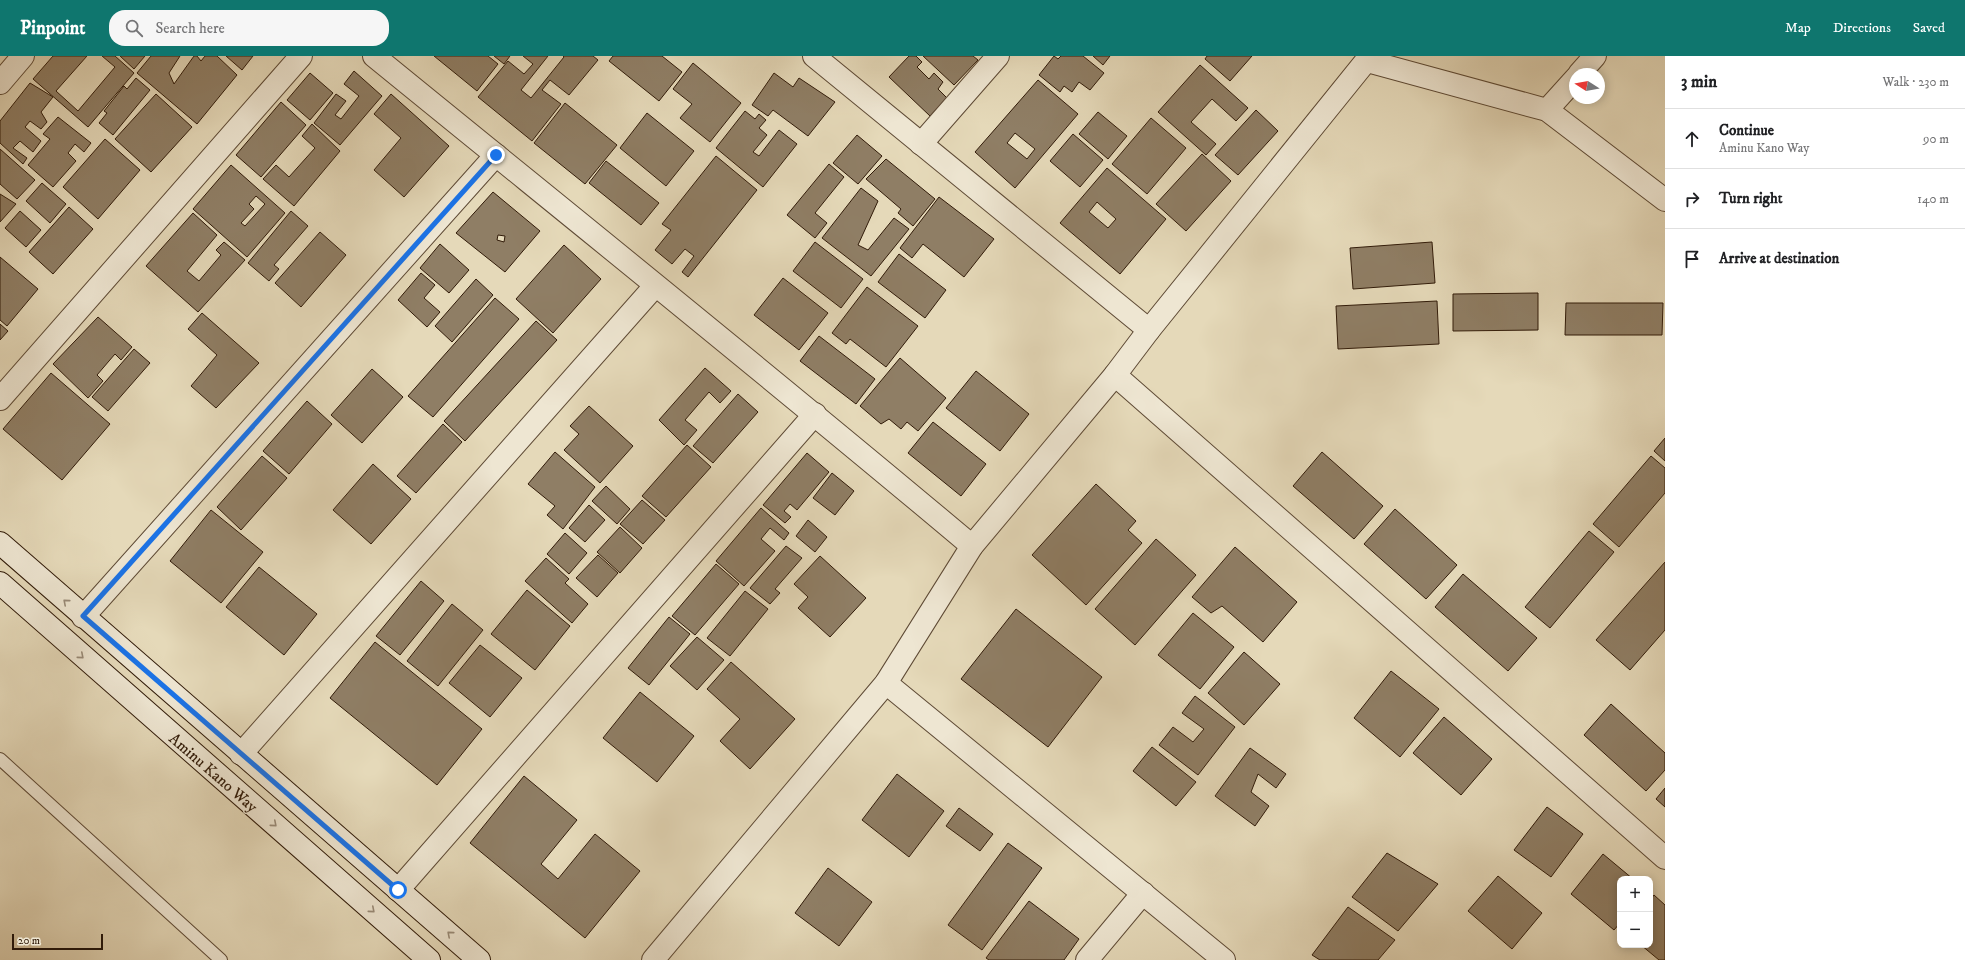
<!DOCTYPE html>
<html lang="en">
<head>
<meta charset="utf-8">
<style>
  body { margin:0; font-family:"IM FELL DW Pica",serif; background:#f6f6f6; color:#202124 }
  .controls { position:absolute; right:12px; bottom:12px; display:grid; overflow:hidden; border-radius:8px; box-shadow:0 2px 10px #0003 }
  .controls button { width:36px; height:36px; display:grid; place-items:center; padding:0; border:0; border-bottom:1px solid #e0e0e0; background:#fff; color:#202124; font:20px sans-serif }
  .compass { position:absolute; left:1569px; top:12px; width:36px; height:36px; border-radius:50%; background:#fff; box-shadow:0 2px 10px #0003; rotate:281deg }
  .scale { position:absolute; left:12px; bottom:10px; width:91px; box-sizing:border-box; padding-left:4px; border:2px solid #311b09; border-top:0; font-size:11px; line-height:14px; white-space:nowrap; color:#311b09; -webkit-text-stroke:3px #eee6d2; paint-order:stroke }
  .stop { position:absolute; width:12px; height:12px; margin:-9px; border:3px solid #1a73e8; border-radius:50%; background:#fff }
  .stop.end { background:#1a73e8; border-color:#fff; box-shadow:0 1px 4px #0008 }
  .list { margin:0; padding:0; list-style:none }
  h2 { display:flex; justify-content:space-between; align-items:center; height:52px; margin:0; padding:0 16px; font-size:17px }
  h2 small { font-size:13px; font-weight:400; color:#757577 }
  .list li { display:grid; grid-template-columns:26px 1fr auto; gap:12px; align-items:center; box-sizing:border-box; height:60px; padding:0 16px; border-top:1px solid #e0e0e0 }
  .list b { display:block; font-size:15px; white-space:nowrap }
  .list p { margin:0; font-size:13px; white-space:nowrap; color:#757577 }
  .list em { font-size:13px; font-style:normal; color:#757577 }
  .icon { flex:none; width:22px; height:22px; fill:none; stroke:currentColor; stroke-width:2; stroke-linecap:round; stroke-linejoin:round }
  .map { position:relative; flex:none; width:1665px; height:904px; overflow:hidden }
  header { display:flex; align-items:center; gap:24px; box-sizing:border-box; height:56px; padding:0 20px; background:#0f766e; color:#fff }
  header strong { font-size:19px }
  nav { display:flex; gap:22px; margin-inline-start:auto; font-size:14px }
  .search { width:280px; height:36px; background:#f6f6f6; display:flex; align-items:center; gap:10px; box-sizing:border-box; padding:0 14px; border-radius:16px; color:#757577; font-size:15px }
  main { display:flex }
  aside { flex:1; background:#fff }
  .map>svg:first-child { display:block }
  .building { fill:#8f7e65; stroke:#311b09; fill-rule:evenodd }
  .lines { fill:none; stroke-linecap:round; stroke-linejoin:round }
  .service-casing { stroke:#5e4a35; stroke-width:14 }
  .minor-casing { stroke:#5e4a35; stroke-width:24 }
  .secondary-casing { stroke:#311b09; stroke-width:24 }
  .service { stroke:#eee6d2; stroke-width:12 }
  .minor { stroke:#eee6d2; stroke-width:22 }
  .secondary { stroke:#eee6d2; stroke-width:22 }
  .oneway { stroke:#998b78 }
  .route { stroke:#1a73e8; stroke-width:5 }
  .labels { text-anchor:middle; stroke-width:3; stroke-linejoin:round; paint-order:stroke }
  .street-label { font-size:16px; fill:#311b09; stroke:#eee6d2 }
</style>
</head>
<body>
<header>
<strong>Pinpoint</strong>
<div class="search"><svg class="icon" aria-label="search" viewBox="0 0 24 24"><circle cx="10" cy="10" r="6"/><path d="M15 15l6 6"/></svg>Search here</div>
<nav><a>Map</a><a>Directions</a><a>Saved</a></nav>
</header>
<main>
<div class="map">
<svg width="1665" height="904" viewBox="0 0 1665 904">
  <rect width="100%" height="100%" fill="#e5d9b9"/>
  <filter id="stains"><feTurbulence type="fractalNoise" baseFrequency=".005" numOctaves="4"/><feColorMatrix values="0 0 0 0 .2 0 0 0 0 .09 0 0 0 0 .02 0 0 0 .5 -.17"/></filter>
  <radialGradient id="worn" r=".72"><stop offset=".6" stop-color="#630" stop-opacity="0"/><stop offset="1" stop-color="#630" stop-opacity=".3"/></radialGradient>
  <g class="building">
    <polygon points="53,0 87,0 56,35 78,55 115,11 102,0 115,0 134,17 88,71 33,23"/>
    <polygon points="120,0 145,0 134,13"/>
    <polygon points="151,0 180,0 169,17 174,28 194,0 197,0 201,5 205,0 217,0 237,19 197,68 137,17"/>
    <polygon points="226,0 253,0 242,14"/>
    <polygon points="434,0 488,0 498,8 477,35"/>
    <polygon points="494,0 510,0 504,8"/>
    <polygon points="523,0 548,0 521,34 531,42 564,1 563,0 593,0 598,4 569,39 550,24 542,34 561,48 532,85 478,41 508,5 524,18 533,8"/>
    <polygon points="613,0 662,0 682,16 659,45 609,5"/>
    <polygon points="909,0 916,0 922,6 917,11 929,23 934,17 943,26 938,33 947,42 930,60 889,21"/>
    <polygon points="923,0 973,0 978,4 954,29"/>
    <polygon points="1054,0 1058,3 1061,0 1083,0 1104,17 1090,34 1079,26 1072,36 1064,30 1060,36 1039,19"/>
    <polygon points="1093,0 1110,0 1103,9"/>
    <polygon points="1207,0 1252,0 1230,25 1205,3"/>
    <polygon points="693,7 741,47 710,86 680,62 692,48 673,33"/>
    <polygon points="1200,9 1248,52 1236,65 1212,43 1191,66 1216,88 1206,99 1158,56"/>
    <polygon points="354,15 382,40 340,89 314,67 336,38 346,45 335,59 341,63 359,40 344,28"/>
    <polygon points="310,17 333,37 310,64 287,44"/>
    <polygon points="774,17 793,31 799,22 835,46 808,80 773,54 768,60 752,49"/>
    <polygon points="136,22 150,34 113,79 99,67 107,57 104,55 124,30 127,33"/>
    <path d="M1038 24 1078 58 1015 132 975 96ZM1015 77 1035 93 1027 103 1007 87Z"/>
    <polygon points="30,27 53,41 41,56 47,66 41,73 30,65 25,71 41,85 33,96 20,85 13,92 27,102 23,108 0,87 0,65"/>
    <polygon points="156,38 192,71 151,116 115,83"/>
    <polygon points="391,38 449,90 404,141 374,114 401,82 374,58"/>
    <polygon points="281,46 306,69 261,121 236,99"/>
    <polygon points="565,47 617,89 585,128 534,87"/>
    <polygon points="1256,54 1278,75 1238,119 1215,99"/>
    <polygon points="745,55 755,63 759,58 766,64 759,72 767,79 753,96 759,100 779,74 797,88 763,131 716,92"/>
    <polygon points="1098,56 1127,80 1108,103 1079,78"/>
    <polygon points="647,57 694,95 666,130 620,92"/>
    <polygon points="58,61 91,87 84,96 75,88 68,97 76,105 53,131 28,109 50,83 43,78"/>
    <polygon points="1151,62 1186,92 1147,138 1112,108"/>
    <polygon points="312,68 340,95 294,150 263,123 276,109 289,121 315,92 302,80"/>
    <polygon points="1073,78 1103,104 1080,131 1050,105"/>
    <polygon points="857,79 882,100 858,128 833,107"/>
    <polygon points="105,83 140,114 98,163 63,131"/>
    <polygon points="0,93 35,124 17,143 0,128"/>
    <polygon points="1202,98 1231,125 1186,175 1156,148"/>
    <polygon points="716,100 757,134 688,221 682,216 694,200 685,193 672,208 655,194 671,174 662,168"/>
    <polygon points="886,103 935,143 913,170 898,157 901,153 866,123"/>
    <polygon points="606,105 659,147 641,169 589,127"/>
    <polygon points="829,108 844,121 815,157 827,167 815,182 787,159"/>
    <path d="M231 109 285 157 247 201 193 153ZM256 140 265 148 245 170 241 167 254 153 249 148Z"/>
    <path d="M1107 112 1166 163 1120 218 1060 167ZM1097 146 1116 163 1108 172 1089 156Z"/>
    <polygon points="42,127 66,148 50,167 26,145"/>
    <polygon points="861,132 878,145 858,189 868,194 894,162 909,173 871,220 822,182"/>
    <path d="M493 136 540 175 505 216 456 177ZM498 179 505 180 504 186 497 184Z"/>
    <polygon points="0,138 16,148 0,166"/>
    <polygon points="939,141 994,183 964,221 923,188 912,202 900,192"/>
    <polygon points="69,151 93,173 53,218 29,196"/>
    <polygon points="20,155 41,174 26,191 5,172"/>
    <polygon points="291,155 308,170 274,209 279,213 269,225 248,207"/>
    <polygon points="193,157 217,179 187,215 199,225 221,199 216,194 224,186 245,204 198,256 146,210"/>
    <polygon points="320,176 346,199 301,251 275,227"/>
    <polygon points="815,186 863,223 841,252 793,215"/>
    <polygon points="1432,186 1435,227 1353,233 1350,192"/>
    <polygon points="440,188 469,214 449,237 420,212"/>
    <polygon points="564,189 601,223 553,277 516,243"/>
    <polygon points="899,198 946,234 925,262 878,226"/>
    <polygon points="0,201 38,233 7,270 0,264"/>
    <polygon points="421,217 435,229 424,242 440,256 427,271 398,244"/>
    <polygon points="783,222 828,257 799,294 754,259"/>
    <polygon points="476,223 493,239 452,286 435,270"/>
    <polygon points="867,231 918,270 886,311 850,283 846,288 832,277"/>
    <polygon points="1538,237 1538,274 1453,275 1453,238"/>
    <polygon points="495,242 519,263 433,361 408,340"/>
    <polygon points="1437,245 1439,288 1338,293 1336,250"/>
    <polygon points="1566,247 1663,247 1662,279 1565,279"/>
    <polygon points="202,257 259,307 216,352 191,330 217,299 188,273"/>
    <polygon points="98,261 132,291 121,304 115,298 97,319 103,325 88,342 53,308"/>
    <polygon points="536,265 557,284 465,385 444,365"/>
    <polygon points="0,268 8,275 0,284"/>
    <polygon points="819,280 875,323 856,348 800,305"/>
    <polygon points="134,293 150,307 108,355 92,341"/>
    <polygon points="900,302 946,342 918,375 907,366 901,373 889,363 881,368 860,350"/>
    <polygon points="705,312 731,335 720,347 709,336 685,364 697,374 684,389 659,364"/>
    <polygon points="372,313 403,341 362,387 331,359"/>
    <polygon points="976,315 1029,358 1000,395 946,352"/>
    <polygon points="51,317 110,368 62,424 3,373"/>
    <polygon points="738,338 758,356 713,407 693,390"/>
    <polygon points="307,345 332,368 289,418 263,395"/>
    <polygon points="589,350 633,390 600,427 564,394 579,378 570,370"/>
    <polygon points="933,366 986,408 961,440 908,397"/>
    <polygon points="443,368 462,386 416,437 397,420"/>
    <polygon points="1665,382 1665,405 1654,395"/>
    <polygon points="687,389 711,411 666,461 642,440"/>
    <polygon points="555,396 595,431 563,473 547,459 555,450 528,428"/>
    <polygon points="1322,396 1383,450 1354,483 1293,430"/>
    <polygon points="807,397 829,416 797,454 790,448 784,455 791,461 785,467 763,449"/>
    <polygon points="262,400 287,422 241,474 217,451"/>
    <polygon points="1651,400 1665,412 1665,437 1619,491 1593,468"/>
    <polygon points="373,408 411,443 371,488 333,454"/>
    <polygon points="832,417 854,435 835,459 813,442"/>
    <polygon points="1096,428 1136,465 1128,474 1142,487 1086,549 1032,499"/>
    <polygon points="606,430 630,453 617,468 592,445"/>
    <polygon points="642,444 665,464 643,488 620,468"/>
    <polygon points="589,449 605,464 585,486 569,472"/>
    <polygon points="761,452 789,477 784,484 770,472 761,483 775,495 744,530 716,505"/>
    <polygon points="1395,453 1457,509 1426,543 1364,488"/>
    <polygon points="211,454 263,496 221,547 170,505"/>
    <polygon points="808,464 827,481 815,496 796,480"/>
    <polygon points="620,471 642,492 620,517 597,496"/>
    <polygon points="1589,475 1614,496 1550,572 1525,551"/>
    <polygon points="565,477 587,497 569,518 547,498"/>
    <polygon points="1156,483 1196,519 1135,589 1095,553"/>
    <polygon points="786,490 802,502 775,533 780,537 770,548 750,532"/>
    <polygon points="1235,491 1297,546 1263,586 1222,550 1211,557 1192,541"/>
    <polygon points="598,499 618,517 597,541 576,522"/>
    <polygon points="820,500 866,542 830,581 798,552 808,541 794,528"/>
    <polygon points="546,502 569,523 565,527 588,548 572,567 525,525"/>
    <polygon points="1665,506 1665,574 1630,614 1596,584"/>
    <polygon points="716,508 739,528 695,579 672,560"/>
    <polygon points="259,511 317,558 284,599 226,551"/>
    <polygon points="1463,518 1537,582 1508,615 1435,551"/>
    <polygon points="421,525 444,545 400,599 376,580"/>
    <polygon points="527,534 570,570 535,614 491,578"/>
    <polygon points="745,535 768,553 730,600 707,582"/>
    <polygon points="452,548 483,574 438,630 407,605"/>
    <polygon points="1016,553 1102,621 1048,691 961,623"/>
    <polygon points="1193,557 1234,591 1200,633 1158,599"/>
    <polygon points="669,561 690,578 649,629 628,612"/>
    <polygon points="697,581 724,604 697,634 670,610"/>
    <polygon points="375,586 482,673 437,729 330,642"/>
    <polygon points="480,589 522,622 490,661 449,627"/>
    <polygon points="1244,596 1280,628 1244,669 1208,637"/>
    <polygon points="731,606 795,663 750,713 720,685 740,663 707,633"/>
    <polygon points="1391,615 1439,653 1400,701 1354,662"/>
    <polygon points="640,636 694,680 657,726 603,682"/>
    <polygon points="1195,640 1235,671 1198,719 1159,689 1173,671 1193,686 1204,673 1182,657"/>
    <polygon points="1611,648 1665,697 1665,714 1646,735 1584,679"/>
    <polygon points="1444,661 1492,703 1461,739 1413,697"/>
    <polygon points="1152,691 1196,726 1176,750 1133,715"/>
    <polygon points="1250,692 1286,718 1276,732 1258,718 1251,736 1269,750 1255,770 1215,740"/>
    <polygon points="897,718 944,755 909,801 862,764"/>
    <polygon points="524,720 577,764 541,808 558,823 595,778 640,815 585,882 470,787"/>
    <polygon points="1665,732 1665,751 1656,743"/>
    <polygon points="1547,751 1583,778 1551,821 1514,794"/>
    <polygon points="959,752 993,778 980,795 946,770"/>
    <polygon points="1008,787 1042,812 982,894 948,869"/>
    <polygon points="1387,797 1438,828 1398,875 1352,841"/>
    <polygon points="1603,798 1633,823 1620,823 1620,867 1614,874 1571,838"/>
    <polygon points="828,812 872,846 839,890 795,857"/>
    <polygon points="1498,820 1542,857 1512,893 1468,855"/>
    <polygon points="1654,839 1665,849 1665,904 1659,904 1641,889 1650,889 1650,844"/>
    <polygon points="1029,845 1079,883 1064,904 989,904 986,902"/>
    <polygon points="1348,851 1395,884 1378,904 1320,904 1312,899"/>
  </g>
  <g class="lines">
    <defs>
      <polyline id="service" points="0,703 221,904"/>
      <g id="minor">
        <path d="M374 0C574 163 775 324 972 490"/>
        <polyline points="814,0 1149,274"/>
        <polyline points="1367,5 1547,54 1665,144"/>
        <polyline points="1579,18 1595,0"/>
        <polyline points="0,27 23,0"/>
        <polyline points="1547,54 1575,23"/>
        <polyline points="921,88 998,0"/>
        <polyline points="1115,319 1665,802"/>
        <polyline points="0,343 301,0"/>
        <polyline points="83,561 496,99"/>
        <polyline points="886,627 1224,904"/>
        <polyline points="241,698 655,230"/>
        <polyline points="398,834 815,358"/>
        <polyline points="653,904 886,627 972,490 1115,319 1149,274 1370,0"/>
        <polyline points="1087,904 1143,837"/>
      </g>
      <g id="secondary">
        <polyline points="0,487 479,904"/>
        <polyline points="0,527 429,904"/>
      </g>
    </defs>
    <use href="#service" class="service-casing"/>
    <use href="#minor" class="minor-casing"/>
    <use href="#secondary" class="secondary-casing"/>
    <use href="#service" class="service"/>
    <use href="#minor" class="minor"/>
    <use href="#secondary" class="secondary"/>
  </g>
  <defs><path id="oneway-chevron" d="M-2-3.5L2.5 0L-2 3.5" fill="none" stroke-width="1.6" stroke-linecap="round" stroke-linejoin="round"/></defs>
  <g class="oneway">
    <use href="#oneway-chevron" transform="translate(66 546) rotate(-139)"/>
    <use href="#oneway-chevron" transform="translate(81 600) rotate(41)"/>
    <use href="#oneway-chevron" transform="translate(274 768) rotate(41)"/>
    <use href="#oneway-chevron" transform="translate(372 854) rotate(41)"/>
    <use href="#oneway-chevron" transform="translate(450 878) rotate(-139)"/>
  </g>
  <g class="lines">
    <polyline class="route" points="398,834 83,560 496,99"/>
  </g>
  <g class="labels">
    <g class="street-label">
      <text transform="translate(214 716) rotate(41)" y="6">Aminu Kano Way</text>
    </g>
  </g>
  <rect width="100%" height="100%" filter="url(#stains)"/>
  <rect width="100%" height="100%" fill="url(#worn)"/>
</svg>
<div class="controls">
<button>+</button>
<button>−</button>
</div>
<svg class="compass" viewBox="-18 -18 36 36"><path d="M0-13l5 13h-10z" fill="#e53935"/><path d="M0 13l5-13h-10z" fill="#757577"/></svg>
<div class="scale">20 m</div>
<div class="stop" style="left:398px;top:834px"></div>
<div class="stop end" style="left:496px;top:99px"></div>
</div>
<aside>
<h2>3 min<small>Walk · 230 m</small></h2>
<ul class="list">
<li><svg class="icon" aria-label="ahead" viewBox="0 0 24 24"><path d="M12 20V5M6 11l6-6 6 6"/></svg><div><b>Continue</b><p>Aminu Kano Way</p></div><em>90 m</em></li>
<li><svg class="icon" aria-label="right" viewBox="0 0 24 24"><path d="M7 20v-9h11M14 6l5 5-5 5"/></svg><div><b>Turn right</b></div><em>140 m</em></li>
<li><svg class="icon" aria-label="arrive" viewBox="0 0 24 24"><path d="M6 21V4h12l-3 4 3 4H6"/></svg><div><b>Arrive at destination</b></div></li>
</ul>
</aside>
</main>
</body>
</html>
